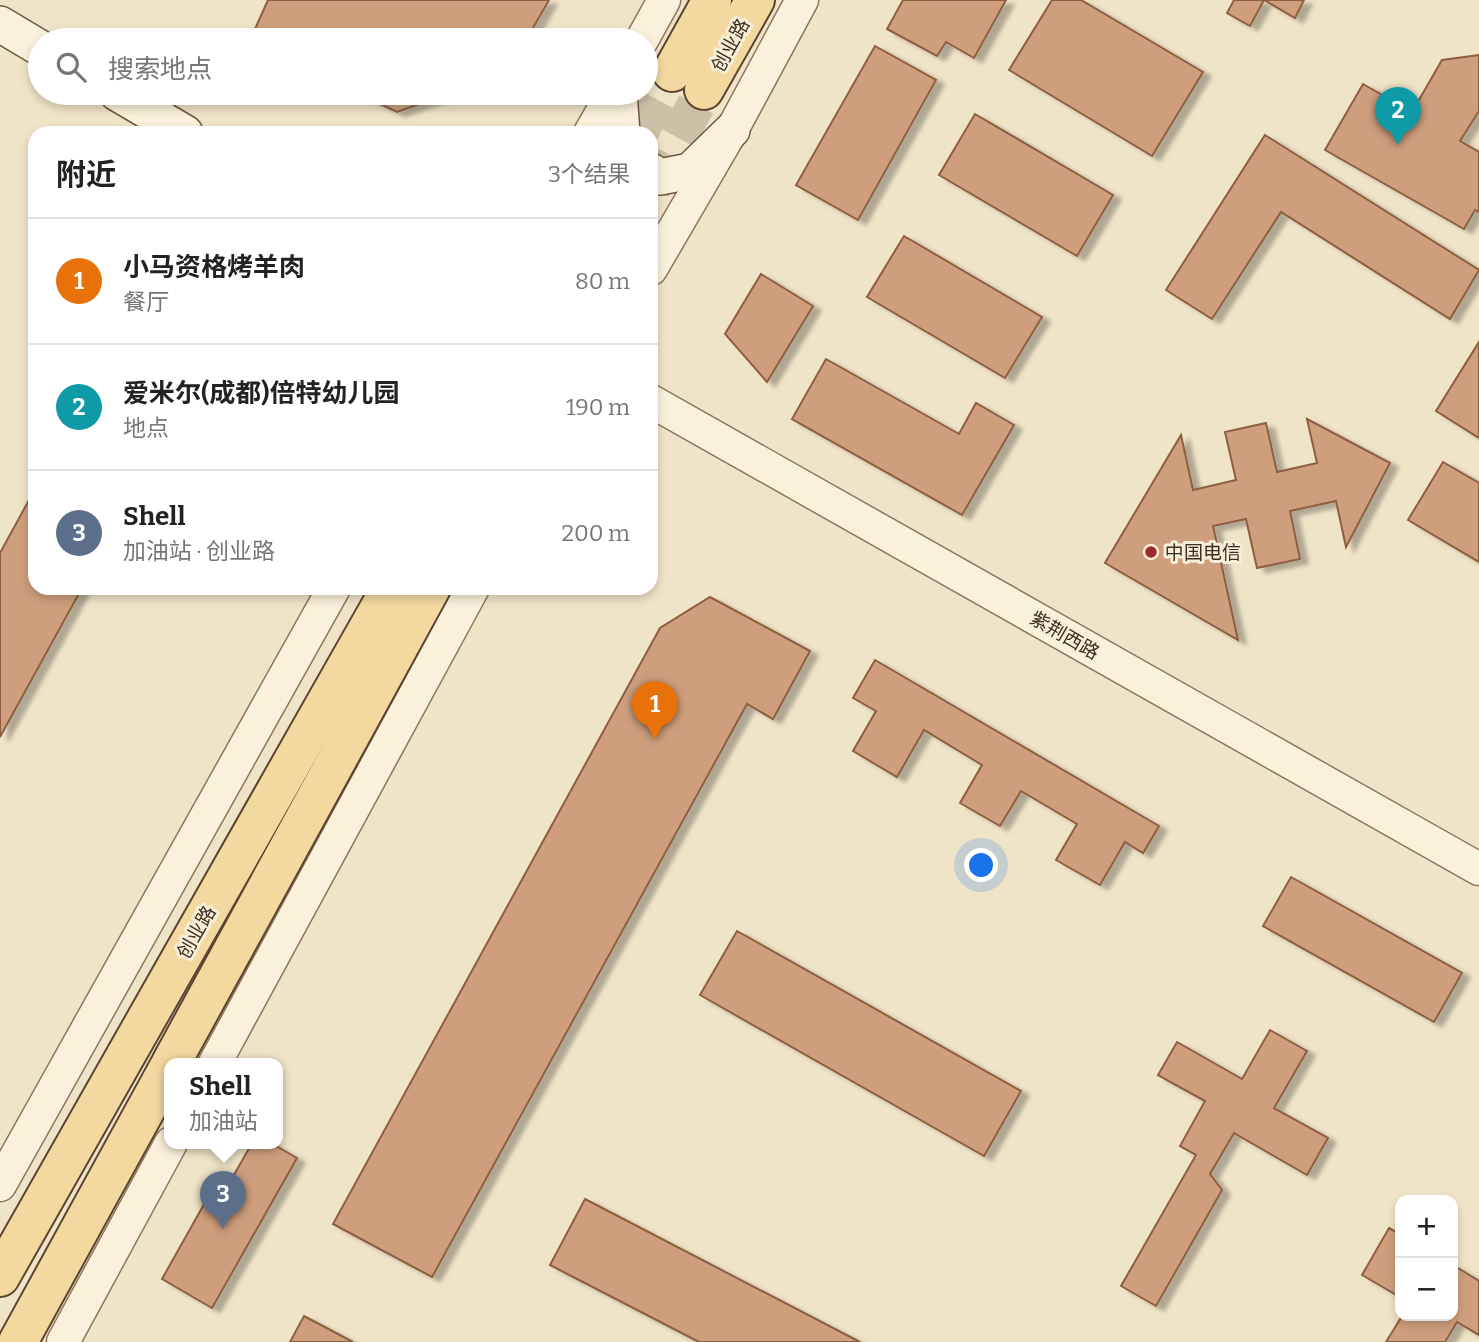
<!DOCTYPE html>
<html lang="zh">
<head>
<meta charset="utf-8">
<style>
  body { margin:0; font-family:Bitter,"Noto Sans SC",serif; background:#f2f2f2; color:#222 }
  .controls { position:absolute; right:21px; bottom:21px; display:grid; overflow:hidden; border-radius:14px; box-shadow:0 4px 10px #0003 }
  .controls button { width:63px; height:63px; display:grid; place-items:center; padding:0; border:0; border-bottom:2px solid #e0e0e0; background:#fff; color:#222; font:35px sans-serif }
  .you { position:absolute; left:982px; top:866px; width:24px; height:24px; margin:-18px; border:5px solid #fff; border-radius:50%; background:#1a73e8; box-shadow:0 0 0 10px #1a73e833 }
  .badge { display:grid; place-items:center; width:46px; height:46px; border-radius:50%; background:#b45309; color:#fff; font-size:23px; font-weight:700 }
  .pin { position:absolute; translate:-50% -58px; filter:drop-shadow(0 2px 4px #0008) }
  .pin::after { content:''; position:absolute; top:37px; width:24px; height:21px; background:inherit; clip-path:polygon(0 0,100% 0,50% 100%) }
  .popup { position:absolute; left:164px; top:1058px; width:119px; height:91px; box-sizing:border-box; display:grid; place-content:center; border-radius:14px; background:#fff; filter:drop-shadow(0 2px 5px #0005); font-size:23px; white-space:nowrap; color:#767676 }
  .popup b { font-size:26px; color:#222 }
  .popup::after { content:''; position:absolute; left:50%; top:100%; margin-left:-14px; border:14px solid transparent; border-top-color:#fff }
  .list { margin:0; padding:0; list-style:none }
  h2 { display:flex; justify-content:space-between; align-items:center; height:91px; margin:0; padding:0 28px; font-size:30px }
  h2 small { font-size:23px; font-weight:400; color:#767676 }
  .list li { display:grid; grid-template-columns:46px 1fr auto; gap:21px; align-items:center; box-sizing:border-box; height:126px; padding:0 28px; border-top:2px solid #e0e0e0 }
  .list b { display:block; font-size:26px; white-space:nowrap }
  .list p { margin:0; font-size:23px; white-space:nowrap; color:#767676 }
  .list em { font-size:23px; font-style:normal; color:#767676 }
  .icon { flex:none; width:38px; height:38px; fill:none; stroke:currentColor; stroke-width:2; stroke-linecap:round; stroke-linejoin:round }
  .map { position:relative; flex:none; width:1479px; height:1342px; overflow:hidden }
  .search { position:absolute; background:#fff; box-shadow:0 4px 10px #0003; left:28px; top:28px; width:630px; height:77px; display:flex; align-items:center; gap:18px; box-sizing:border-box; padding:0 24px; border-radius:38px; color:#767676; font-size:26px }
  .panel { position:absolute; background:#fff; box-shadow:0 4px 10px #0003; left:28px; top:126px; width:630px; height:469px; border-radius:21px }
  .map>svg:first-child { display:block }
  .building { fill:#cf9f7d; stroke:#8d5f41; stroke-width:2; filter:url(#shadow) }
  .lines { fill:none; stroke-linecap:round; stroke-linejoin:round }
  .primary-tunnel { stroke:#ccc0a6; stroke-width:38; stroke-dasharray:38 19; stroke-linecap:butt }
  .tertiary-casing { stroke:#8d765c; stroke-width:35 }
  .secondary-casing { stroke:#6f573f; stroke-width:38 }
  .primary-casing { stroke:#5b4430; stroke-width:42 }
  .tertiary { stroke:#faf1dc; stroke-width:32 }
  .secondary { stroke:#faf1dc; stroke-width:35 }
  .primary { stroke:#f3d9a0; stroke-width:38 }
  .poi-dot { fill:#9e2a2b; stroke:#f7eed8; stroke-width:2.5 }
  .labels { text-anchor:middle; stroke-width:6; stroke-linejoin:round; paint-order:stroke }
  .street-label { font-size:19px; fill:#3d2e20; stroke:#f7eed8 }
  .poi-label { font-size:19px; fill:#3d2e20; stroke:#f7eed8; text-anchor:start }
</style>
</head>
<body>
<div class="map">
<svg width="1479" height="1342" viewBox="0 0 1479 1342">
  <defs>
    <filter id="shadow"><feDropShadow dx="8" dy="4.5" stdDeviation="2" flood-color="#0004"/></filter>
  </defs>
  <rect width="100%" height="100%" fill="#f0e4c8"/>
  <g class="building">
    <polygon points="268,0 549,0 526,40 250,40"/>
    <polygon points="903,0 1006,0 974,58 946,42 937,56 887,29"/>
    <polygon points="1052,0 1081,0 1203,72 1152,156 1009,70"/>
    <polygon points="1234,0 1304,0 1295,18 1264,0 1250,26 1227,13"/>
    <polygon points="875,46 936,80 858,220 796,185"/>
    <polygon points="1479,55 1479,111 1460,141 1479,152 1479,212 1475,210 1464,229 1325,150 1363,84 1412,112 1442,60"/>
    <polygon points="357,93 450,93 397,112"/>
    <polygon points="975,114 1113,195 1077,256 939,175"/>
    <polygon points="1265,135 1479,270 1450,319 1281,212 1212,319 1166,290"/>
    <polygon points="904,236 1042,317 1005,378 867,297"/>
    <polygon points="761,274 813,306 767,382 725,334"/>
    <polygon points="1479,342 1479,438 1436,411"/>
    <polygon points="826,359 959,434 976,403 1014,425 962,515 792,419"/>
    <polygon points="1307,419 1390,463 1346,547 1336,501 1290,511 1300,559 1257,568 1246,519 1213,526 1238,640 1105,563 1181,435 1193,490 1236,480 1225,432 1266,423 1277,472 1317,463"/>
    <polygon points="1443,462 1479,483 1479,562 1408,520"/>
    <polygon points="35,489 35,588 82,588 0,737 0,553"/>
    <polygon points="710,597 810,651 773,719 747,704 432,1277 333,1224 660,628"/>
    <polygon points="875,660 1159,826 1143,853 1125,842 1100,885 1056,860 1077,824 1021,791 1000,826 960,803 982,765 924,730 897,777 853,751 876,711 853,698"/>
    <polygon points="1291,877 1462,973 1434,1022 1263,926"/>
    <polygon points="737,931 1021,1091 984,1156 700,995"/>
    <polygon points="1270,1030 1307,1051 1274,1108 1328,1138 1307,1175 1234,1133 1210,1174 1222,1190 1156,1306 1121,1286 1196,1155 1180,1146 1205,1101 1158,1075 1177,1042 1242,1079"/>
    <polygon points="252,1143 271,1143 297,1158 212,1308 162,1279 221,1174 231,1180"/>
    <polygon points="585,1199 860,1342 699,1342 550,1265"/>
    <polygon points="1389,1228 1400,1234 1400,1297 1362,1275"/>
    <polygon points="1453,1265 1479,1281 1479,1335 1457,1322 1445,1342 1386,1342 1402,1316 1453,1316"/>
    <polygon points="304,1316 353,1342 290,1342"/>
  </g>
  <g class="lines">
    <g class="primary-tunnel">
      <polyline points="639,133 672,72"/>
      <polyline points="651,188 704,90"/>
    </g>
    <defs>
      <g id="tertiary">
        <polyline points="642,40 664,0"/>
        <polyline points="590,133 613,93"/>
        <polyline points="651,269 732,130 802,0"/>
        <polyline points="651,401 1479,869"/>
        <polyline points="215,1063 473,588"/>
        <polyline points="0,1185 334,588"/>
        <polyline points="63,1342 171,1143"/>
      </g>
      <g id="secondary">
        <polyline points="0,24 40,48"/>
        <polyline points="117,93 185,133"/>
        <polyline points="619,93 622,133"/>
        <polyline points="651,171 660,177 690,171 732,130"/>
      </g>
      <g id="primary">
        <polyline points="672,72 712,0"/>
        <polyline points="704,90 755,0"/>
        <polyline points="171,1063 431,588"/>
        <polyline points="0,1277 391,588"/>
        <polyline points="18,1342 169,1067"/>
      </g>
    </defs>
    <use href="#tertiary" class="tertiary-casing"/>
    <use href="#secondary" class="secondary-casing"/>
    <use href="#primary" class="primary-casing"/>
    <use href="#tertiary" class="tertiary"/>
    <use href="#secondary" class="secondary"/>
    <use href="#primary" class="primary"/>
  </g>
  <circle class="poi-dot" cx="1151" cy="552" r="7"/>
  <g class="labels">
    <g class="street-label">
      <text transform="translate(730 45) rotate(-61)" y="7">创业路</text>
      <text transform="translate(1065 635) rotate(30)" y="7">紫荆西路</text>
      <text transform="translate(196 932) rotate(-60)" y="7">创业路</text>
    </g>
    <g class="poi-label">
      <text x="1165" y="559">中国电信</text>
    </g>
  </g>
</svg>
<div class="controls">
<button>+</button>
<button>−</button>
</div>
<div class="you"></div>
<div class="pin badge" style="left:655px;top:739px;background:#e8710a">1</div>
<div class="pin badge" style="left:1398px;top:145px;background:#0f9aa8">2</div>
<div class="pin badge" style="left:223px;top:1229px;background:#5c6f8a">3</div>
<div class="popup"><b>Shell</b>加油站</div>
<div class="search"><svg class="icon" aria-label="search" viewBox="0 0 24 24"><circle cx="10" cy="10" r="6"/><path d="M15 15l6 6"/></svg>搜索地点</div>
<section class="panel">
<h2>附近<small>3个结果</small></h2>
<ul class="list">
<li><span class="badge" style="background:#e8710a">1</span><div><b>小马资格烤羊肉</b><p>餐厅</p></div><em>80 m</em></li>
<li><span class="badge" style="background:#0f9aa8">2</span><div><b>爱米尔(成都)倍特幼儿园</b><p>地点</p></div><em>190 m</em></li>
<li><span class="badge" style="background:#5c6f8a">3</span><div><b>Shell</b><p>加油站 · 创业路</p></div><em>200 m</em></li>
</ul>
</section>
</div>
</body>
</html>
